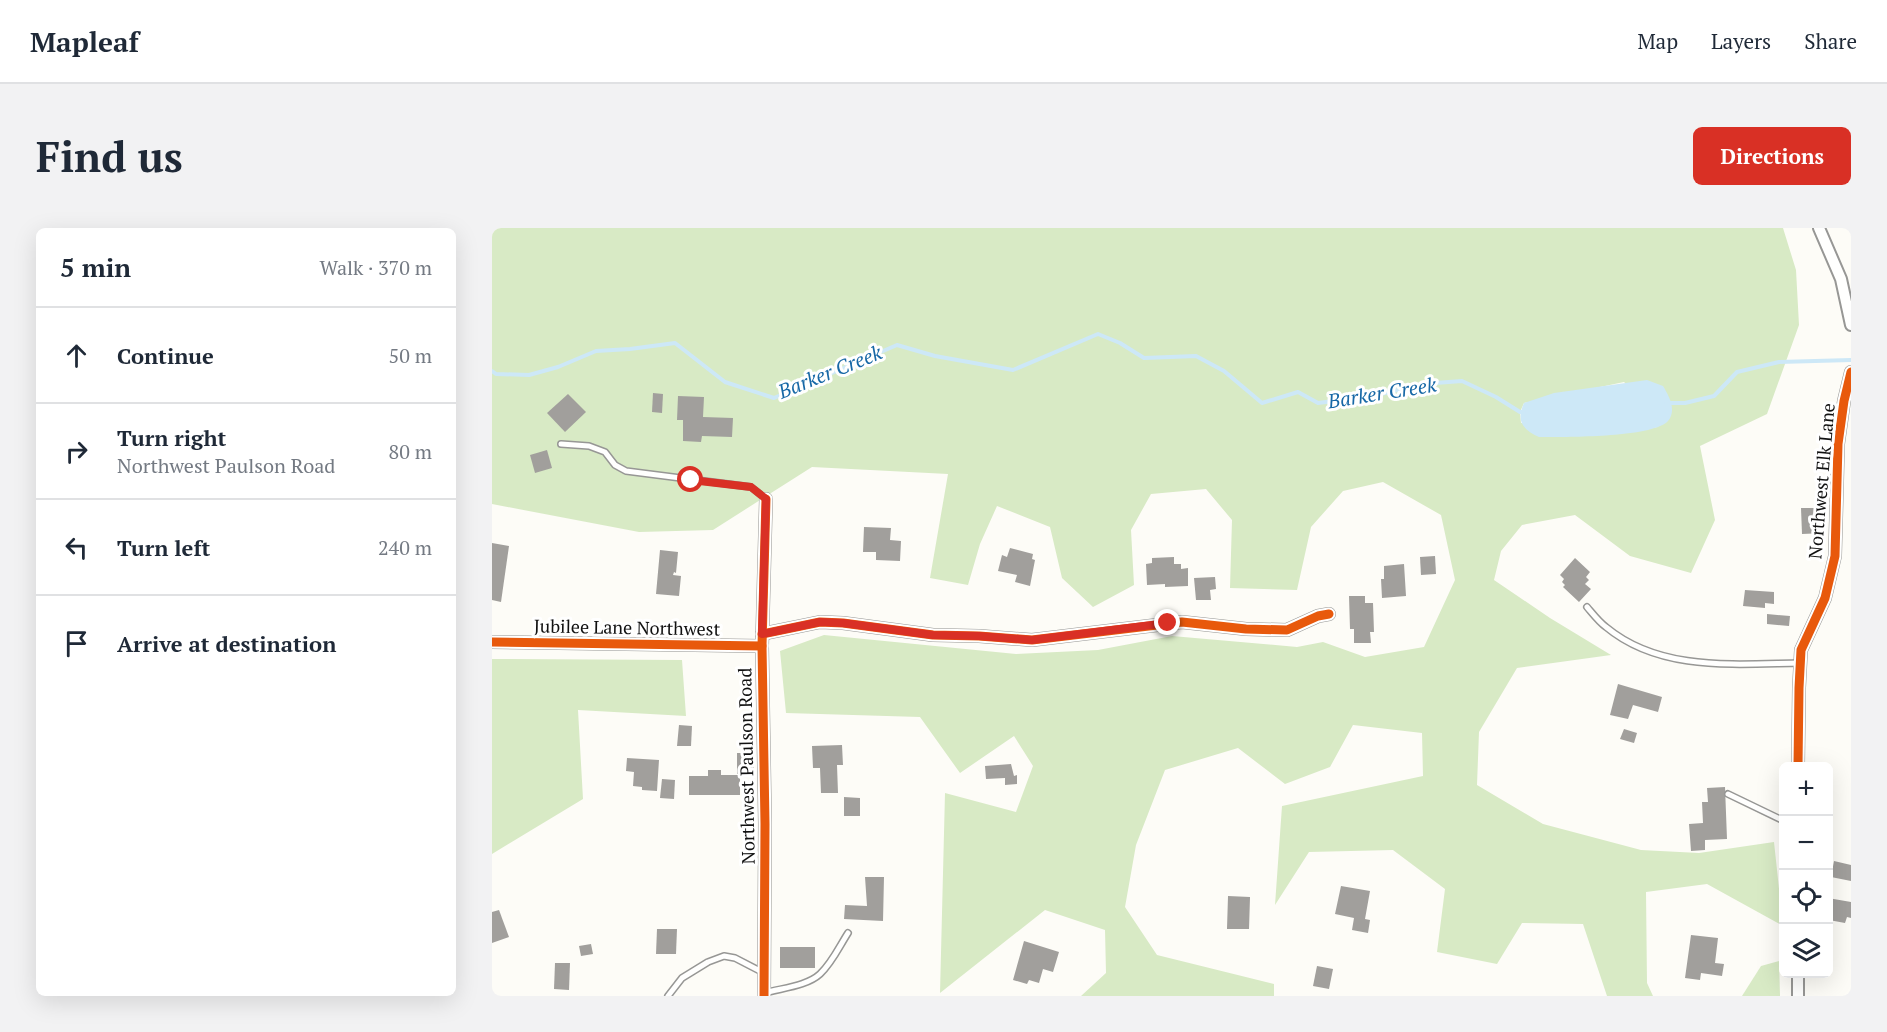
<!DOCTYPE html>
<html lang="en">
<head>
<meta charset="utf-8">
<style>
  body { margin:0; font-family:"PT Serif",serif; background:#f2f2f3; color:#1f2937 }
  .controls { position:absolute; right:18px; bottom:18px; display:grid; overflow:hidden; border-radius:9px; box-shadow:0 6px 24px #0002 }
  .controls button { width:54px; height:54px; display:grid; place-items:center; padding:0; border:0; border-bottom:2px solid #e0e1e3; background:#fff; color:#1f2937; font:30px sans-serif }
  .stop { position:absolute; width:18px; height:18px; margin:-14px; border:4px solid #d93025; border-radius:50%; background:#fff }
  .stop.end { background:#d93025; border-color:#fff; box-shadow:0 2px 6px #0008 }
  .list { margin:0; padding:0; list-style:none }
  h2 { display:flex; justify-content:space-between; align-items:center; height:78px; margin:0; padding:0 24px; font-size:26px }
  h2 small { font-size:20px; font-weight:400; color:#747a83 }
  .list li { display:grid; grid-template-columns:39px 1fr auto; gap:18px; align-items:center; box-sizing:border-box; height:96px; padding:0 24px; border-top:2px solid #e0e1e3 }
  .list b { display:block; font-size:22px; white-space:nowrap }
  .list p { margin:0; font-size:20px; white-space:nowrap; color:#747a83 }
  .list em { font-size:20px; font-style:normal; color:#747a83 }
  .icon { flex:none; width:33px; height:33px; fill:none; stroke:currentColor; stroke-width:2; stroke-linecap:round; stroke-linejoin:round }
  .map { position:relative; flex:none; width:1359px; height:768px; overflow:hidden; border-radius:9px }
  header { display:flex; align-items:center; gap:36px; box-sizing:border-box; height:84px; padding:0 30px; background:#fff; border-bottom:2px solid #e0e1e3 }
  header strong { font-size:28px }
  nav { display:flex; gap:33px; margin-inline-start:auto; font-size:21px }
  .intro { display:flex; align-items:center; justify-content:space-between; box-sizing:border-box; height:144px; padding:0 36px }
  h1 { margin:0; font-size:42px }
  .button { padding:15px 27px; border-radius:9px; background:#d93025; color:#fff; font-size:21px; font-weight:700 }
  main { display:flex; gap:36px; padding:0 36px }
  aside { flex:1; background:#fff; border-radius:9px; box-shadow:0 6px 24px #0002 }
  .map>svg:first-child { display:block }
  .forest { fill:#d8eac5; fill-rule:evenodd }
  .water { fill:#cde8f7 }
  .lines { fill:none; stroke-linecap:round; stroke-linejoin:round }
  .stream { stroke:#cde8f7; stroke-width:4 }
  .building { fill:#a19f9c }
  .lane-casing { stroke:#979795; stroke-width:8 }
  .street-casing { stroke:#979795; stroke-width:14 }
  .lane { stroke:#fffffe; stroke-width:5 }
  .street { stroke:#fffffe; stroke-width:10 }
  .cycleway-casing { stroke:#fff; stroke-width:13 }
  .cycleway { stroke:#e8590c; stroke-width:9 }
  .route { stroke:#d93025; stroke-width:8 }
  .labels { text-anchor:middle; stroke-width:6; stroke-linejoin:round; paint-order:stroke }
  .street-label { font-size:18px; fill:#111; stroke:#fff }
  .water-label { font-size:20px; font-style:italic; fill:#1768a6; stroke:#fff }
</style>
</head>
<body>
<header>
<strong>Mapleaf</strong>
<nav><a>Map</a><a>Layers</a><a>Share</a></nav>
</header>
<div class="intro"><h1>Find us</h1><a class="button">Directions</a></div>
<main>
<aside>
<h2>5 min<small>Walk · 370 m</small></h2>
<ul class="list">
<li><svg class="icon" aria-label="ahead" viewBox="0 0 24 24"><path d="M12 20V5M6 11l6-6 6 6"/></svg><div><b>Continue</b></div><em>50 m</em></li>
<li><svg class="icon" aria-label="right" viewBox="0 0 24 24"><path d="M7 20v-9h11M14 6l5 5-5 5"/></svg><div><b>Turn right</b><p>Northwest Paulson Road</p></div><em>80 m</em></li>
<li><svg class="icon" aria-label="left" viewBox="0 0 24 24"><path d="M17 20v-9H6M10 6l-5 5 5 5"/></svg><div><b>Turn left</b></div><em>240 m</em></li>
<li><svg class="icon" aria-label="arrive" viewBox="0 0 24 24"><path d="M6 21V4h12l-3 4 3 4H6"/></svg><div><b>Arrive at destination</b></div></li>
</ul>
</aside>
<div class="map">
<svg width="1359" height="768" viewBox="0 0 1359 768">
  <rect width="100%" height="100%" fill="#fdfcf7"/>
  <g class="forest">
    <path d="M0 0H1291L1304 42 1307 97 1275 186 1208 218 1223 292 1199 345 1138 328 1083 287 1030 297 1009 323 1002 352 1058 390 1119 427 1025 440 987 504 985 557 1051 596 1149 622 1207 625 1282 614 1291 698 1215 656 1154 664 1155 755 1161 768H1115L1091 696 1030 695 1005 736 945 724 953 661 901 622 817 624 783 677 790 578 931 548 930 505 861 497 838 539 793 556 746 520 673 542 644 617 633 679 665 727 782 756V768H589L614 745 613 702 553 682 448 765 453 565 524 584 541 538 522 508 468 545 428 489 294 485 288 423 332 407 524 426 606 422 680 408 805 419 831 414 873 429 932 419 963 352 949 287 891 254 851 263 819 299 805 362 738 360 740 292 714 261 659 266 639 302 642 357 601 379 570 350 558 299 505 278 488 316 476 357 438 350 456 246 320 239 221 302 147 304 0 276ZM1132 154 1175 193 1165 199 1148 203 1029 195 1028 184 1032 175Z"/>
    <polygon points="0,431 190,432 194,488 86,482 91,571 0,626"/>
    <polygon points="1287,733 1288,768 1250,768 1269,738"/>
  </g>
  <path class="water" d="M1155 152 1171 158C1177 168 1185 182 1176 193 1160 210 1072 209 1047 209 1030 201 1024 193 1032 175L1062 165Z"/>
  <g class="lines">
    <g class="stream">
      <polyline points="0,143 4,146 37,147 66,139 104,123 138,121 183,115 233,154 282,170 405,117 443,128 521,142 606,106 628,115 652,130 704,128 732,143 770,175 806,164 826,175 881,168 930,156 970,153 1004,169 1028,184 1032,184"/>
      <polyline points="1174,175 1193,175 1222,168 1245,144 1287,134 1359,132"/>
    </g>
  </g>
  <g class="building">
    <polygon points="161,165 171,166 170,185 160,184"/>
    <polygon points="76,166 94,184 73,204 55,185"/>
    <polygon points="186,168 212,169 211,189 241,190 240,209 210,208 209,214 191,213 191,192 185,192"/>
    <polygon points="55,222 60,240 43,245 38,227"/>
    <polygon points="1309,280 1332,280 1333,305 1310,306"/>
    <polygon points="372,299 399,300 398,312 409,313 408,333 384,332 384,324 371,324"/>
    <polygon points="0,315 17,318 9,374 0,372"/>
    <polygon points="518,320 541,326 540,331 543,332 538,358 523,354 525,347 506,343 510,327 515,329"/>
    <polygon points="168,322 186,324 184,345 182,344 181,347 189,348 187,368 164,366"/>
    <polygon points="943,328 944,346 929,347 928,329"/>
    <polygon points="682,329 682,336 689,336 689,341 696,340 696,358 673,359 673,356 655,357 654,336 660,335 660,330"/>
    <polygon points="1083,330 1098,344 1094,349 1097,352 1093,356 1099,361 1087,374 1071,359 1073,357 1070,354 1072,351 1068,347"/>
    <polygon points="912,336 914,368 890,370 889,351 892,351 892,338"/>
    <polygon points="723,349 724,361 718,362 719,372 704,372 702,350"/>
    <polygon points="1253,362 1282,364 1282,376 1273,375 1273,380 1251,378"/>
    <polygon points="857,368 873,368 873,375 881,375 882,404 878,404 879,415 862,415 862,401 858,401"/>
    <polygon points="1275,386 1298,388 1297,398 1275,396"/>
    <polygon points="1126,456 1170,469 1166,484 1141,477 1136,491 1118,487"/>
    <polygon points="187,497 200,498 199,518 185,518"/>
    <polygon points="1132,501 1145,505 1142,515 1128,511"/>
    <polygon points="350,517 351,537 345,537 346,565 329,565 328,540 321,540 320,518"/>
    <rect x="245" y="525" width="17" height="21"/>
    <polygon points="135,530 167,532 165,563 150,562 150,559 141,558 142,544 134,543"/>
    <polygon points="519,536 522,548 525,547 525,556 513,557 513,550 494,551 493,538"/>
    <polygon points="216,542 229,542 229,547 248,547 248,567 197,567 197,548 216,548"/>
    <polygon points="170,551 183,552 182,571 168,570"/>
    <polygon points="1233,559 1235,611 1213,612 1213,622 1199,623 1197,596 1211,595 1210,574 1216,574 1215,560"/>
    <polygon points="352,569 368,570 368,588 352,588"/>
    <polygon points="1342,633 1359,637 1359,653 1339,649"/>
    <polygon points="373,649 392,649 391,693 352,691 353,677 375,678"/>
    <polygon points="849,658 878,663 873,691 878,692 876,705 860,702 862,690 843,686"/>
    <polygon points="736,668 758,669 757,701 735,701"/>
    <polygon points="1336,670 1359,674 1359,690 1355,689 1353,695 1337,692"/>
    <polygon points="7,682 17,709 0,715 0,684"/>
    <polygon points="165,701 185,701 184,726 164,726"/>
    <polygon points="1199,707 1226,710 1223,735 1232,736 1230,748 1209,745 1208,752 1193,750"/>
    <polygon points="532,713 567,724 561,744 551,741 547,755 537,752 535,756 521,752"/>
    <polygon points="99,716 101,726 89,728 87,718"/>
    <rect x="288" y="719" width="35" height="21"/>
    <polygon points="63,735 78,735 77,762 62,761"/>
    <polygon points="825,738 841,741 837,761 821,758"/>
  </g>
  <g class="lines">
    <defs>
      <g id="lane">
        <polyline points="69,216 97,218 113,224 123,237 134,243 259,259 274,271"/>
        <path d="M1095 379C1101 386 1107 394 1114 399 1168 444 1243 436 1308 435"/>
        <polyline points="1236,566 1292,593"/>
        <path d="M273 765C290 760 315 758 328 746 340 735 347 719 356 705"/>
        <polyline points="176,768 190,750 216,734 232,728 243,730 272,745"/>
      </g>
      <g id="street">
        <polyline points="1327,0 1349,51 1359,97"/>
        <polyline points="270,406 328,394 351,395 441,407 487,408 540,412 690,394 754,401 795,402 826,388 837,386"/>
        <polyline points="0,414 270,418"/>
        <polyline points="1306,538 1307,460 1309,422 1333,370 1343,328 1346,216 1352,173 1359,144"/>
        <polyline points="272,768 273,596 270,418 274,271"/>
        <polyline points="1306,768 1306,746"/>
      </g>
    </defs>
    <use href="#lane" class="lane-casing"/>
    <use href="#street" class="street-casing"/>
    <use href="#lane" class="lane"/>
    <use href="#street" class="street"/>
    <defs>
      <g id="cycleway">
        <polyline points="270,406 328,394 351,395 441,407 487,408 540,412 690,394 754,401 795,402 826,388 837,386"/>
        <polyline points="0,414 270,418"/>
        <polyline points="1306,538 1307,460 1309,422 1333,370 1343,328 1346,216 1352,173 1359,144"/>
        <polyline points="272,768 273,596 270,418 274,271"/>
      </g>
    </defs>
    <use href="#cycleway" class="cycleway-casing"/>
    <use href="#cycleway" class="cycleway"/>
  </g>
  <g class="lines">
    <polyline class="route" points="199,252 259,259 274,271 270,406 328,394 351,395 441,407 487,408 540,412 676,395"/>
  </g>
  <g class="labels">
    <g class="street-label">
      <text transform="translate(1330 253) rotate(-85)" y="6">Northwest Elk Lane</text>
      <text transform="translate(135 400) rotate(1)" y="6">Jubilee Lane Northwest</text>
      <text transform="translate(255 538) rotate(-91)" y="6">Northwest Paulson Road</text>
    </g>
    <g class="water-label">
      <text transform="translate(338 144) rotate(-22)" y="7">Barker Creek</text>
      <text transform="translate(890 165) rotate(-9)" y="7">Barker Creek</text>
    </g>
  </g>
</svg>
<div class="controls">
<button>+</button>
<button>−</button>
<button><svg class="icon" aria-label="locate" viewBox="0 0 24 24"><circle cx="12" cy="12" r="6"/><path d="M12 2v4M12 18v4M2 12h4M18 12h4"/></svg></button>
<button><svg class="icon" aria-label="layers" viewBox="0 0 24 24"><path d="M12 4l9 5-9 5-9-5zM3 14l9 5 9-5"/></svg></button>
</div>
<div class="stop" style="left:199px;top:252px"></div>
<div class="stop end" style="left:676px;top:395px"></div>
</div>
</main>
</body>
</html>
